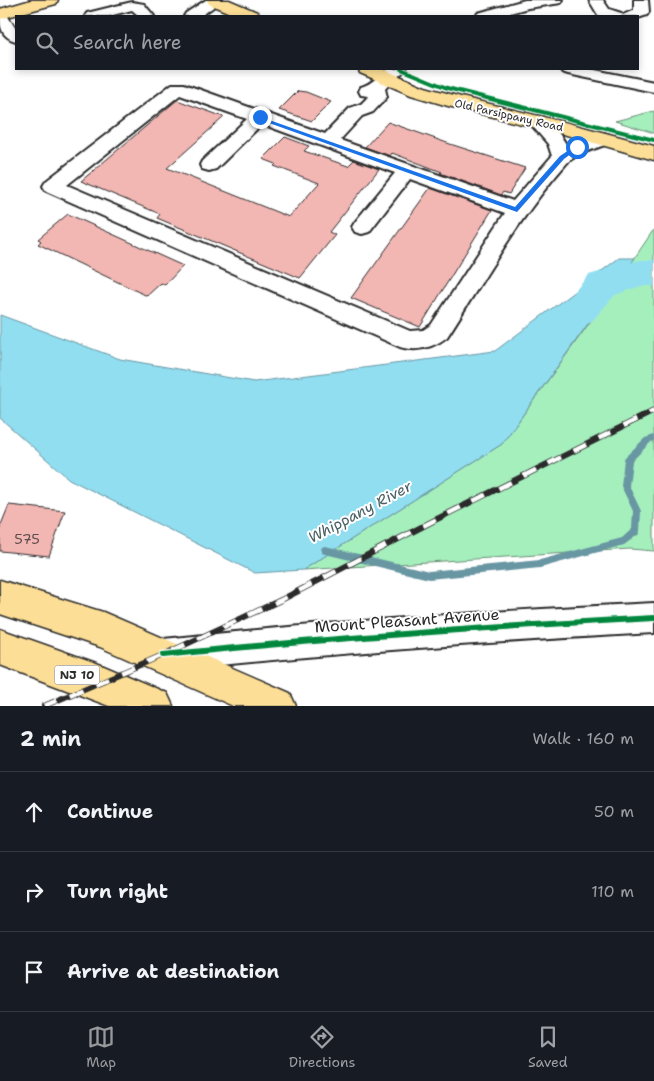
<!DOCTYPE html>
<html lang="en">
<head>
<meta charset="utf-8">
<style>
  body { margin:0; font-family:"Shantell Sans",sans-serif; background:#20242c; color:#f1f3f6 }
  .stop { position:absolute; width:15px; height:15px; margin:-11px; border:4px solid #1a73e8; border-radius:50%; background:#fff }
  .stop.end { background:#1a73e8; border-color:#fff; box-shadow:0 1px 5px #0008 }
  .list { margin:0; padding:0; list-style:none }
  h2 { display:flex; justify-content:space-between; align-items:center; height:65px; margin:0; padding:0 20px; font-size:21px }
  h2 small { font-size:16px; font-weight:400; color:#9ea1a6 }
  .list li { display:grid; grid-template-columns:32px 1fr auto; gap:15px; align-items:center; box-sizing:border-box; height:80px; padding:0 20px; border-top:1px solid #363941 }
  .list b { display:block; font-size:19px; white-space:nowrap }
  .list em { font-size:16px; font-style:normal; color:#9ea1a6 }
  .icon { flex:none; width:28px; height:28px; fill:none; stroke:currentColor; stroke-width:2; stroke-linecap:round; stroke-linejoin:round }
  .map { position:relative; flex:none; width:654px; height:706px; overflow:hidden }
  .search { position:absolute; background:#171b24; box-shadow:0 2px 8px #0003; left:15px; right:15px; top:15px; height:55px; display:flex; align-items:center; gap:12px; box-sizing:border-box; padding:0 18px; border-radius:0px; color:#9ea1a6; font-size:19px }
  .sheet { height:305px; background:#171b24 }
  nav { display:flex; justify-content:space-around; align-items:center; box-sizing:border-box; height:70px; border-top:1px solid #363941; background:#171b24; font-size:14px; color:#9ea1a6 }
  nav a { display:grid; justify-items:center; gap:2px }
  nav .on { color:#98999b }
  .map>svg:first-child { display:block }
  .green { fill:#a5efbd; stroke:#688d74 }
  .water { fill:#91def1; stroke:#6896a2 }
  .lines { fill:none; stroke-linecap:round; stroke-linejoin:round }
  .stream { fill:#6896a2; fill-rule:evenodd }
  .river { fill:#91def1; fill-rule:evenodd }
  .building { fill:#f2b6b3; stroke:#2b2b2b }
  .minor-casing { stroke:#2b2b2b; stroke-width:4 }
  .major-casing { stroke:#2b2b2b; stroke-width:3 }
  .minor { fill:#fff; fill-rule:evenodd }
  .major { fill:#fcde96; fill-rule:evenodd }
  .rail-casing { stroke:#2b2b2b; stroke-width:6 }
  .rail { stroke:#fff; stroke-width:4.5; stroke-dasharray:14; stroke-linecap:butt }
  .cycleway-far1-casing { stroke:#fff; stroke-width:6 }
  .cycleway-casing { stroke:#fff; stroke-width:9 }
  .cycleway-far1 { stroke:#00873e; stroke-width:4 }
  .cycleway { stroke:#00873e; stroke-width:6 }
  .route { fill:#1a73e8 }
  .labels { text-anchor:middle; stroke-width:4; stroke-linejoin:round; paint-order:stroke }
  .far-street-label { font-size:11px; fill:#2b2b2b; stroke:#fff }
  .shield { fill:#fff; stroke:#6b6b6b; stroke-width:1 }
  .shield-label { font-size:12px; font-weight:bold; fill:#2b2b2b }
  .near-number-label { font-size:14px; fill:#5d4e4d }
  .water-label { font-size:15px; font-style:italic; fill:#4a6166; stroke:#fff }
  .near-street-label { font-size:16px; fill:#2b2b2b; stroke:#fff }
</style>
</head>
<body>
<div class="map">
<svg width="654" height="706" viewBox="0 0 654 706">
  <rect width="100%" height="100%" fill="#fff"/>
  <filter id="ink" filterUnits="userSpaceOnUse"><feTurbulence type="fractalNoise" baseFrequency=".02" numOctaves="2"/><feDisplacementMap in="SourceGraphic" scale="10" xChannelSelector="R" yChannelSelector="G"/><feConvolveMatrix kernelMatrix="1 2 1 2 8 2 1 2 1" color-interpolation-filters="sRGB"/></filter>
  <g filter="url(#ink)">
    <g class="green">
      <polygon points="654,111 654,133 615,121"/>
      <polygon points="654,229 654,551 630,549 303,570 502,444 611,293"/>
    </g>
    <polygon class="water" points="619,258 635,258 502,444 303,570 255,573 69,479 0,418 0,315 120,359 254,382 495,351"/>
    <g class="lines">
      <polygon class="stream" points="654,435 654,441 651,442 632,461 629,486 641,511 640,531 639,534 624,545 540,568 429,579 325,554 322,553 321,550 322,547 325,546 429,571 540,560 622,538 632,529 633,511 621,486 624,459 625,457 645,438"/>
      <polygon class="river" points="640,260 654,260 654,286 641,286 615,295 592,321 579,326 566,321 560,311 566,301 589,275"/>
    </g>
    <g class="building">
      <polygon points="298,91 306,92 331,102 312,121 279,110"/>
      <polygon points="177,100 224,117 167,168 289,217 319,183 274,166 276,164 263,159 285,137 309,146 304,151 342,164 348,166 354,160 379,169 329,232 335,235 300,278 157,218 160,214 81,181"/>
      <polygon points="388,122 450,144 525,168 509,194 503,192 501,195 440,173 442,172 392,153 390,156 365,147"/>
      <polygon points="430,188 492,210 420,327 351,298"/>
      <polygon points="68,214 183,266 165,285 161,283 149,294 145,295 38,244 41,241 38,239"/>
      <polygon points="9,505 65,511 49,556 0,551 0,527"/>
    </g>
    <g class="lines">
      <defs>
        <g id="minor">
          <polygon points="206,0 223,0 201,16 184,16 186,13"/>
          <polygon points="525,0 563,0 561,3 528,8 499,16 476,16 478,13"/>
          <polygon points="589,0 603,0 609,9 621,13 623,15 634,10 634,0 648,0 649,12 647,15 638,18 638,16 601,16 598,15"/>
          <polygon points="132,2 144,4 154,16 139,16 132,10 109,16 85,16 87,13"/>
          <path d="M0 11 5 12 16 29V41C0 37 0 25 0 11Z"/>
          <path d="M388 69H407L392 81 385 89 387 97 373 112 362 116 340 140 513 201 552 156 548 144 528 121 531 117C535 116 539 115 543 117 550 121 563 138 567 146L604 133 610 135 613 139C607 148 579 150 567 163 520 216 485 278 447 337 433 348 417 352 400 347L46 191 43 186 46 181 172 84H184L325 134 350 108 361 104 369 96 361 95 359 91 361 87C373 84 378 75 388 69ZM180 95 247 119 202 161 200 165 202 169 209 171 216 169 262 124 395 173 355 222 352 227 355 232 362 234 369 232 410 179 505 213 431 325 423 330 410 331 67 185Z"/>
          <polygon points="560,69 590,69 654,82 654,92 568,74 562,72"/>
          <path d="M654 603V633C490 642 326 653 163 671L152 666 147 655 152 644 163 639C326 622 490 611 654 603Z"/>
        </g>
        <g id="major">
          <polygon points="31,0 58,0 56,4 0,19 0,9"/>
          <polygon points="207,0 229,0 257,12 260,16 237,16 209,4"/>
          <polygon points="358,69 383,69 425,87 461,97 568,123 654,146 654,160 563,134 448,106 411,95 360,73"/>
          <polygon points="0,580 103,612 290,693 296,706 233,706 100,647 0,614"/>
          <polygon points="0,629 99,664 167,693 173,706 109,706 0,665"/>
        </g>
      </defs>
      <use href="#minor" class="minor-casing"/>
      <use href="#major" class="major-casing"/>
      <use href="#minor" class="minor"/>
      <use href="#major" class="major"/>
      <defs>
        <polyline id="rail" points="44,706 163,655 283,599 433,521 654,411"/>
      </defs>
      <use href="#rail" class="rail-casing"/>
      <use href="#rail" class="rail"/>
      <defs>
        <polyline id="cycleway-far1" points="401,69 447,88 654,140"/>
        <path id="cycleway" d="M163 655C326 638 490 627 654 618"/>
      </defs>
      <use href="#cycleway-far1" class="cycleway-far1-casing"/>
      <use href="#cycleway" class="cycleway-casing"/>
      <use href="#cycleway-far1" class="cycleway-far1"/>
      <use href="#cycleway" class="cycleway"/>
    </g>
  </g>
  <polygon class="route" points="258,116 515,207 560,156 575,146 580,147 564,159 517,212 258,119"/>
  <g class="labels">
    <g class="far-street-label">
      <text transform="translate(509 115) rotate(13)" y="4">Old Parsippany Road</text>
    </g>
    <rect class="shield" x="54.5" y="665.5" width="45" height="19" rx="4"/>
    <g class="shield-label">
      <text x="77" y="679">NJ 10</text>
    </g>
    <g class="near-number-label">
      <text x="27" y="544">575</text>
    </g>
    <g class="water-label">
      <text transform="translate(360 512) rotate(-28)" y="5">Whippany River</text>
    </g>
    <g class="near-street-label">
      <text transform="translate(407 620) rotate(-4)" y="6">Mount Pleasant Avenue</text>
    </g>
  </g>
</svg>
<div class="stop" style="left:577px;top:147px"></div>
<div class="stop end" style="left:260px;top:117px"></div>
<div class="search"><svg class="icon" aria-label="search" viewBox="0 0 24 24"><circle cx="10" cy="10" r="6"/><path d="M15 15l6 6"/></svg>Search here</div>
</div>
<section class="sheet">
<h2>2 min<small>Walk · 160 m</small></h2>
<ul class="list">
<li><svg class="icon" aria-label="ahead" viewBox="0 0 24 24"><path d="M12 20V5M6 11l6-6 6 6"/></svg><div><b>Continue</b></div><em>50 m</em></li>
<li><svg class="icon" aria-label="right" viewBox="0 0 24 24"><path d="M7 20v-9h11M14 6l5 5-5 5"/></svg><div><b>Turn right</b></div><em>110 m</em></li>
<li><svg class="icon" aria-label="arrive" viewBox="0 0 24 24"><path d="M6 21V4h12l-3 4 3 4H6"/></svg><div><b>Arrive at destination</b></div></li>
</ul>
</section>
<nav>
<a class="on"><svg class="icon" aria-label="map" viewBox="0 0 24 24"><path d="M3 6l6-2 6 2 6-2v14l-6 2-6-2-6 2zM9 4v14M15 6v14"/></svg>Map</a>
<a><svg class="icon" aria-label="directions" viewBox="0 0 24 24"><path d="M12 3l9 9-9 9-9-9zM9 14v-3h6M13 9l2 2-2 2"/></svg>Directions</a>
<a><svg class="icon" aria-label="saved" viewBox="0 0 24 24"><path d="M7 4h10v16l-5-4-5 4z"/></svg>Saved</a>
</nav>
</body>
</html>
